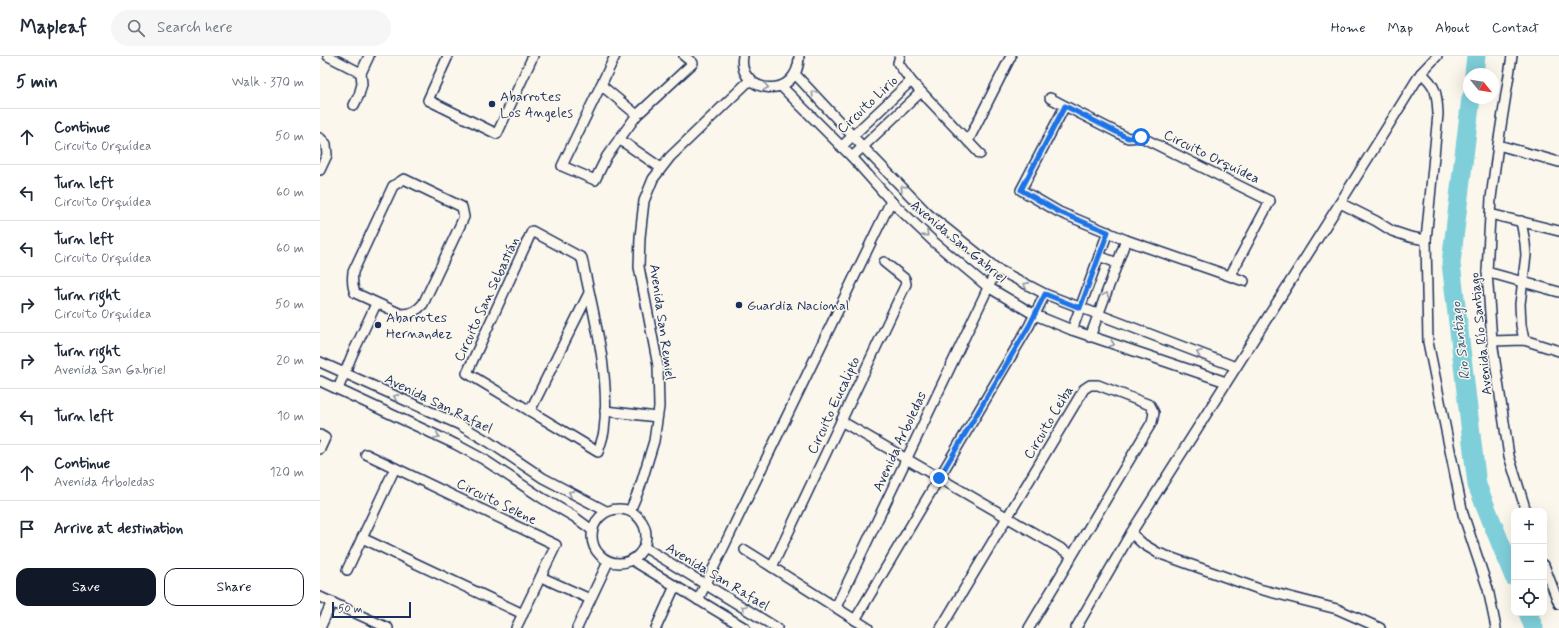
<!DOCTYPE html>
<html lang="en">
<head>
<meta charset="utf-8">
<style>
  body { margin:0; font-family:Mynerve,sans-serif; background:#f6f6f7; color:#1f2937 }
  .controls { position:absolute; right:12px; bottom:12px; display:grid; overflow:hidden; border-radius:8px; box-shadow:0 4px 16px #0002 }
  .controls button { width:36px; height:36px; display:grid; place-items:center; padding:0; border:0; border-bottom:1px solid #e0e1e3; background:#fff; color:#1f2937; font:20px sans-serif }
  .compass { position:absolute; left:1143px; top:12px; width:36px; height:36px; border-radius:50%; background:#fff; box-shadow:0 4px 16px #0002; rotate:120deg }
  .scale { position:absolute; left:12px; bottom:10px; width:79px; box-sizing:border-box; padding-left:4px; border:2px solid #1b2f5e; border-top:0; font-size:11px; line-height:14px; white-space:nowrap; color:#1b2f5e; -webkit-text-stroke:3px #fbf7ec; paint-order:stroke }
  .stop { position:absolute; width:12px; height:12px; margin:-9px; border:3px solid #1a73e8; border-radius:50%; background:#fff }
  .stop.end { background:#1a73e8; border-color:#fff; box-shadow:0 1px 4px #0008 }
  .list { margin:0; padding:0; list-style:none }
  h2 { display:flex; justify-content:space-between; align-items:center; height:52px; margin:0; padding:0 16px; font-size:17px }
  h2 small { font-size:13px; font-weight:400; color:#747a83 }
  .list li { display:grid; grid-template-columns:26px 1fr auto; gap:12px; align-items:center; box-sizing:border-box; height:56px; padding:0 16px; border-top:1px solid #e0e1e3 }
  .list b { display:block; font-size:15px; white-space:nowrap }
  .list p { margin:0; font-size:13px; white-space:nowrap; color:#747a83 }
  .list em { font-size:13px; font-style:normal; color:#747a83 }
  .actions { display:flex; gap:8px; padding:12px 16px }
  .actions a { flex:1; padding:9px 0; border:1px solid #111827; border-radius:12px; text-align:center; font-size:14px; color:#111827 }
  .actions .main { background:#111827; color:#fff }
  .icon { flex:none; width:22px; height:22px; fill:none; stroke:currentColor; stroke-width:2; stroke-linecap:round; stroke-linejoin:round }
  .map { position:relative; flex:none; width:1239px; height:572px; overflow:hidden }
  header { display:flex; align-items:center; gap:24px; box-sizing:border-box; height:56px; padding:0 20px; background:#fff; border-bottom:1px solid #e0e1e3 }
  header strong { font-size:19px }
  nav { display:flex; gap:22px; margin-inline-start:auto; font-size:14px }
  .search { width:280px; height:36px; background:#f6f6f7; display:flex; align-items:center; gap:10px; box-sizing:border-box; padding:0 14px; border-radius:22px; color:#747a83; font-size:15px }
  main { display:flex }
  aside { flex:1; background:#fff }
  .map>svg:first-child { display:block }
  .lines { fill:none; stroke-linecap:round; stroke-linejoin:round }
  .river { stroke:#7fcfda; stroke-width:19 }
  .minor-casing { stroke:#1b2f5e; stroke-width:12 }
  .minor { stroke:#fbf7ec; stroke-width:9 }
  .oneway { stroke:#8b93a5 }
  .route { stroke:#1a73e8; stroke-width:5 }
  .poi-dot { fill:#1b2f5e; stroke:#fbf7ec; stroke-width:1.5 }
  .labels { text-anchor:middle; stroke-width:3; stroke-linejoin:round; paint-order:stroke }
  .poi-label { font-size:14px; fill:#1b2f5e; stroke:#fbf7ec; text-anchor:start }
  .street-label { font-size:14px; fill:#1b2f5e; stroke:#fbf7ec }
  .water-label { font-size:15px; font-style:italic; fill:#34577d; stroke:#fbf7ec }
</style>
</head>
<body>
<header>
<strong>Mapleaf</strong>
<div class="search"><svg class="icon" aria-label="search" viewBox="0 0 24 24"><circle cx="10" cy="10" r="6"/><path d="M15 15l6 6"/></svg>Search here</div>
<nav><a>Home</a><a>Map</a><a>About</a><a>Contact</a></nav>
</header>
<main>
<aside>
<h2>5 min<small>Walk · 370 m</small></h2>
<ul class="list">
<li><svg class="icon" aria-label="ahead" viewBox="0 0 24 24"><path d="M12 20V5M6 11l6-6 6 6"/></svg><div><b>Continue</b><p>Circuito Orquídea</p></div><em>50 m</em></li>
<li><svg class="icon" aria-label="left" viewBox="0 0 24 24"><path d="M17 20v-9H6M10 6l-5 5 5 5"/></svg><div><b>Turn left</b><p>Circuito Orquídea</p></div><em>60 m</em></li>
<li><svg class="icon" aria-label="left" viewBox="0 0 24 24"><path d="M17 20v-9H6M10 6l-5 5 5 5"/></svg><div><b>Turn left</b><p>Circuito Orquídea</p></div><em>60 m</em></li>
<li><svg class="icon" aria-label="right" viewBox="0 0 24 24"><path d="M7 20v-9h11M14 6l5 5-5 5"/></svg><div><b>Turn right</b><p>Circuito Orquídea</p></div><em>50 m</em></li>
<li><svg class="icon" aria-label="right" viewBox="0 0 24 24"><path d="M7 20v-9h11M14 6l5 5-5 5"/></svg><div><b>Turn right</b><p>Avenida San Gabriel</p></div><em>20 m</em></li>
<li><svg class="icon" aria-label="left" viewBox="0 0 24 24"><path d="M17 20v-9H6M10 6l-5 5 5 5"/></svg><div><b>Turn left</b></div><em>10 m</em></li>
<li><svg class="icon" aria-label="ahead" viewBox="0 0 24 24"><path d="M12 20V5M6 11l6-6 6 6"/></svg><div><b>Continue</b><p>Avenida Arboledas</p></div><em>120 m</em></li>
<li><svg class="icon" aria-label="arrive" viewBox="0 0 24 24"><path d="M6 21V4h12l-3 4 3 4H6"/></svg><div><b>Arrive at destination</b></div></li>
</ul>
<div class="actions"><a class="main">Save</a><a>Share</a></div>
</aside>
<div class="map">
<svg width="1239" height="572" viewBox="0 0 1239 572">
  <rect width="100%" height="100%" fill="#fbf7ec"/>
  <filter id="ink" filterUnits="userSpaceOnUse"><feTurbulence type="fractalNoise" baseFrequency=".025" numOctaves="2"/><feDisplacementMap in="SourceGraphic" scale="8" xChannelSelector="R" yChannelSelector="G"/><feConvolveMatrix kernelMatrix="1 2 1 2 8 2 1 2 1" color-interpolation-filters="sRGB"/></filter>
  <g filter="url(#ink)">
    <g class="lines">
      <g class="river">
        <polyline points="1154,18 1156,0"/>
        <polyline points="1151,42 1131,207 1157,429 1194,521"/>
        <polyline points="1208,557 1214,572"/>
      </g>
      <defs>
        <g id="minor">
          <polyline points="8,0 41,17"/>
          <polyline points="128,0 108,44 177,78 213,0"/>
          <polyline points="295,0 242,110 275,124 287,100 317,59 373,7 364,0"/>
          <path d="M423 0C416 38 479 46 479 0"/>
          <polyline points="580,0 578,7 591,25 660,98"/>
          <polyline points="1192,0 1178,89 1171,142 1167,216 1172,285 1189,400 1206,455"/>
          <path d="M1101 17C1117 30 1117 39 1118 58L1106 184 1108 286 1143 458 1168 533 1176 572"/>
          <polyline points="475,18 543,91 608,158 677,213 725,238 916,311"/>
          <polyline points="281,29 317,59"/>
          <polyline points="461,30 532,101 571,145 614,186 668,231 715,259 752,274 906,326"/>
          <polyline points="730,42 745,50"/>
          <polyline points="34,49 39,39 42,28 41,17 49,0"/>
          <polyline points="0,82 6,88 7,99 0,114"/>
          <polyline points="299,83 341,112"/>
          <polyline points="648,85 691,0"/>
          <polyline points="1178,89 1239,106"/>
          <polyline points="521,91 591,25"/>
          <polyline points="532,101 601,36"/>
          <path d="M84 123 142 151 144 161 103 248C97 255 91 258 81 258L35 237C32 230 32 224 33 216L73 130Z"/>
          <polyline points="1020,147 1056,165 1072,175 1090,181 1106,184"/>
          <polyline points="1170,158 1239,175"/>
          <polyline points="1201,165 1205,187 1206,199 1200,248 1201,269 1204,284"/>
          <path d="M212 175 262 202C273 257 291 319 284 375 283 382 280 389 278 396L147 317Z"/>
          <polyline points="779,200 797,207"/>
          <polyline points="1167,216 1239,236"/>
          <polyline points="910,220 950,145 821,81 808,82 745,50 701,134 739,156 806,184 924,225"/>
          <polyline points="752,274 788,176"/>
          <polyline points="770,281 806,184"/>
          <polyline points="1172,285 1204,284 1239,295"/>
          <polyline points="0,306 140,369 169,386 223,422 286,455"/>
          <polyline points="0,325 135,388 163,403 222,442 253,460 272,474"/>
          <polyline points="18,333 32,299 56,248"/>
          <polyline points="210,355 269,237"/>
          <polyline points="285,355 337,361"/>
          <polyline points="521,365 752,499"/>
          <polyline points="0,379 5,382 0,393"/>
          <polyline points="46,398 236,489 196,572"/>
          <circle cx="299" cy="480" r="27"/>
          <polyline points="310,455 320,431 334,385 339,351 338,310 319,211 320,181 324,145 333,123 350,101 431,23"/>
          <polyline points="811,477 823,488 838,497 939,533 1017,553 1060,572"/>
          <polyline points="42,482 203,558"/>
          <polyline points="324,491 457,572"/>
          <polyline points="425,494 452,511"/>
          <polyline points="312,504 425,572"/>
          <polyline points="1224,509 1239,548"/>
          <polyline points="27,514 75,412"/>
          <polyline points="221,521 270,543"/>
          <polyline points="0,541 68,572"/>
          <polyline points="378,544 571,145"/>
          <polyline points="516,551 677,213"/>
          <polyline points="535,564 709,270 725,238"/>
          <polyline points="0,572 12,546"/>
          <polyline points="257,572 288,506"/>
          <polyline points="336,572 355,530"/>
          <polyline points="548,572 452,511 586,228 585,223 564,206"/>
          <polyline points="621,572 764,333 770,329 778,329 830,349 834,357 832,366 709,572"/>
          <polyline points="756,572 811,477 1020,147 1101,17 1117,0"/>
        </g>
      </defs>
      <use href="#minor" class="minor-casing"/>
      <use href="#minor" class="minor"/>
    </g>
    <defs><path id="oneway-chevron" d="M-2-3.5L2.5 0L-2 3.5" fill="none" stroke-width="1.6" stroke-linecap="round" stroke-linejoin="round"/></defs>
    <g class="oneway">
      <use href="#oneway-chevron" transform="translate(446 31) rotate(10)"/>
      <use href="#oneway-chevron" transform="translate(494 37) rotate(-133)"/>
      <use href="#oneway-chevron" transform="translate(583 132) rotate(-134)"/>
      <use href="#oneway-chevron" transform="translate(606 178) rotate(44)"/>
      <use href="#oneway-chevron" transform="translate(706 229) rotate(-152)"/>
      <use href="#oneway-chevron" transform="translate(786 239) rotate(-70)"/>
      <use href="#oneway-chevron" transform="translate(792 288) rotate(19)"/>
      <use href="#oneway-chevron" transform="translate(879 297) rotate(-160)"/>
      <use href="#oneway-chevron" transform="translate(76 341) rotate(-156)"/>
      <use href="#oneway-chevron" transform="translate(117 380) rotate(25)"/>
      <use href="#oneway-chevron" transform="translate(251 437) rotate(-152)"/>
      <use href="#oneway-chevron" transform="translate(424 552) rotate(-149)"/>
    </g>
  </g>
  <g class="lines" filter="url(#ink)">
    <polyline class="route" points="619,422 709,270 725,238 760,252 788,176 739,156 701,134 745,50 808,82 821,81"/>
  </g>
  <g class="poi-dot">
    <circle cx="172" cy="48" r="4"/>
    <circle cx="419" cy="249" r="4"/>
    <circle cx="58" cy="269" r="4"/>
  </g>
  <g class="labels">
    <g class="poi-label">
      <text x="180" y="45">Abarrotes<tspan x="180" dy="16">Los Angeles</tspan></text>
      <text x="427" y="254">Guardia Nacional</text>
      <text x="66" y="266">Abarrotes<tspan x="66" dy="16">Hernandez</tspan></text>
    </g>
    <g class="street-label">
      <text transform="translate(547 48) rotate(-43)" y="5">Circuito Lirio</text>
      <text transform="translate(892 100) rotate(26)" y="5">Circuito Orquídea</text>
      <text transform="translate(639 185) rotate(40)" y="5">Avenida San Gabriel</text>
      <text transform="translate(166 243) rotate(-65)" y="5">Circuito San Sebastián</text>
      <text transform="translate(343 266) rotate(82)" y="5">Avenida San Remiel</text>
      <text transform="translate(1160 278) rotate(-96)" y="5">Avenida Río Santiago</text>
      <text transform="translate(119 347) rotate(26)" y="5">Avenida San Rafael</text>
      <text transform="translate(513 349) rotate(-65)" y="5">Circuito Eucalipto</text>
      <text transform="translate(728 366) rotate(-59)" y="5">Circuito Ceiba</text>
      <text transform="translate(579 385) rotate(-65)" y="5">Avenida Arboledas</text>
      <text transform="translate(177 445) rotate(26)" y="5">Circuito Selene</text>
      <text transform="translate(398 520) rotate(31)" y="5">Avenida San Rafael</text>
    </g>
    <g class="water-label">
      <text transform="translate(1140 285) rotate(-97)" y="5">Rio Santiago</text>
    </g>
  </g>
</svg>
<div class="controls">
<button>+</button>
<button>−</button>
<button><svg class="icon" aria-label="locate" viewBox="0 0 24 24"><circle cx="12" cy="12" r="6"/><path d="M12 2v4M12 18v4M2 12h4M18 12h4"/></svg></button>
</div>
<svg class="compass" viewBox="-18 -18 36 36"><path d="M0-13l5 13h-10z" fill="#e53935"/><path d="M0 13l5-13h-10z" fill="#747a83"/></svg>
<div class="scale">50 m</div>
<div class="stop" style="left:821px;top:81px"></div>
<div class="stop end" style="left:619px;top:422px"></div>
</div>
</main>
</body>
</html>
